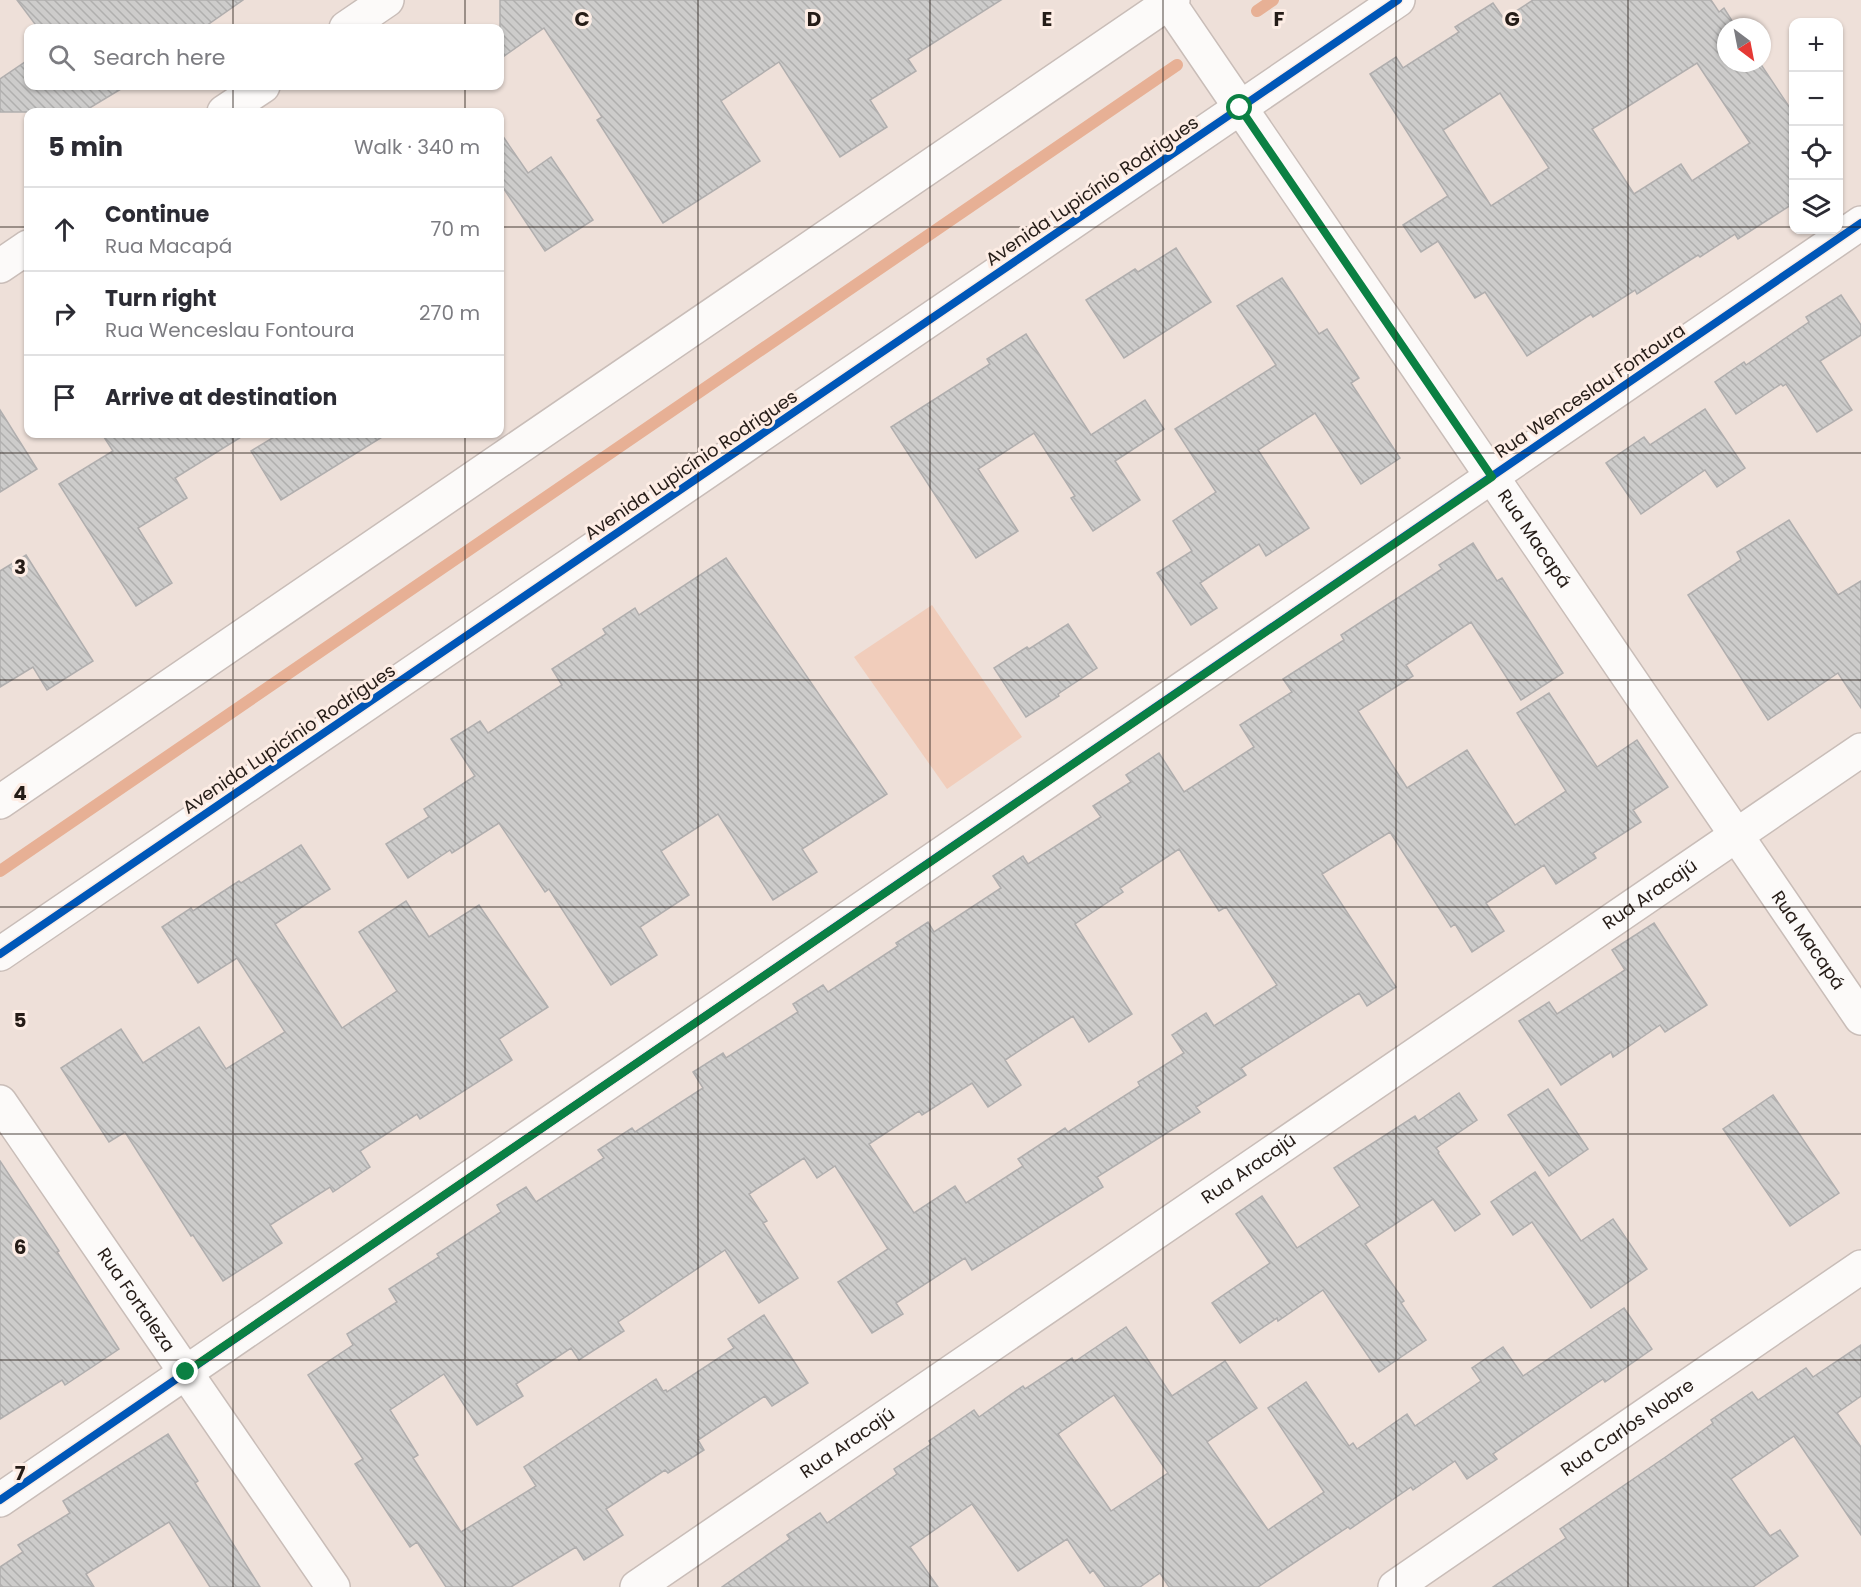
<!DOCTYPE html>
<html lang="en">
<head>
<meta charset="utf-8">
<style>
  body { margin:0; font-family:Poppins,sans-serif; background:#f2f2f3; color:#2b2b33 }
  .controls { position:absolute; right:18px; top:18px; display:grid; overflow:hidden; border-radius:12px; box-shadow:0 2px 4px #0004 }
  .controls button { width:54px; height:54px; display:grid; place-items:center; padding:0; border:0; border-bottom:2px solid #e1e1e2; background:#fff; color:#2b2b33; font:30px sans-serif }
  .compass { position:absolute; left:1717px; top:18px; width:54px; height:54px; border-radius:50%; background:#fff; box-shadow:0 2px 4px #0004; rotate:148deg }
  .stop { position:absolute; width:18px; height:18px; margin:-14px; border:4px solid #0b8043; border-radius:50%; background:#fff }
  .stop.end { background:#0b8043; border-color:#fff; box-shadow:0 2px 6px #0008 }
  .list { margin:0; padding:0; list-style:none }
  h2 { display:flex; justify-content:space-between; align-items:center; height:78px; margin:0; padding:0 24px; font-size:26px }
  h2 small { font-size:20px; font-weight:400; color:#7c7c81 }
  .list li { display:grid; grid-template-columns:39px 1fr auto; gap:18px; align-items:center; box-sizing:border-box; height:84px; padding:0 24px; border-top:2px solid #e1e1e2 }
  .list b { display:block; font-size:22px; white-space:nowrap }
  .list p { margin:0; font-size:20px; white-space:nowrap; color:#7c7c81 }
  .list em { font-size:20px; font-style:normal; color:#7c7c81 }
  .icon { flex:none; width:33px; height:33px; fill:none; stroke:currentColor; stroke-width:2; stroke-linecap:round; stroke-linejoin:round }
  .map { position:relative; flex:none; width:1861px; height:1587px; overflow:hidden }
  .search { position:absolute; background:#fff; box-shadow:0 2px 4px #0004; left:24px; top:24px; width:480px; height:66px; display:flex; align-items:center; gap:15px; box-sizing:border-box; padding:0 21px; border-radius:12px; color:#7c7c81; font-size:22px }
  .panel { position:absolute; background:#fff; box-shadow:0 2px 4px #0004; left:24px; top:108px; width:480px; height:330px; border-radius:12px }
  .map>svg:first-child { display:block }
  .pitch { fill:#f1cdbb }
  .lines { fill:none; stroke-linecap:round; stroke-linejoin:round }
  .stream { stroke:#e7b095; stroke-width:12 }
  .building { fill:url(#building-back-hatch); stroke:#b0aeae; stroke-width:1.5; fill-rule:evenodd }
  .minor-casing { stroke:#c9bdb8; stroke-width:36 }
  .tertiary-casing { stroke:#c9bdb8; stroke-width:36 }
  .minor { stroke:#fcfaf9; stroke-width:33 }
  .tertiary { stroke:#fcfaf9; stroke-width:33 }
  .cycleway-casing { stroke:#fdede5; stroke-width:11 }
  .cycleway { stroke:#0057b8; stroke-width:8 }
  .route { stroke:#0b8043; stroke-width:8 }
  .grid { fill:none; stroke:#251c17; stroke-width:1.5; stroke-opacity:0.55 }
  .labels { text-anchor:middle; stroke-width:6; stroke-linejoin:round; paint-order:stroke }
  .street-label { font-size:18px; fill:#251c17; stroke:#fdede5 }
  .grid-label { font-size:20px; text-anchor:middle; font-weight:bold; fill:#251c17; stroke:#fdede5; stroke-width:6; stroke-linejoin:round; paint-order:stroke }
</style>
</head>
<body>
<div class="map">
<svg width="1861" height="1587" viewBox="0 0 1861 1587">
  <defs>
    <pattern id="building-back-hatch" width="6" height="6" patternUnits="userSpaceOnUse" patternTransform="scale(1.5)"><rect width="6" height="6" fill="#cdcccb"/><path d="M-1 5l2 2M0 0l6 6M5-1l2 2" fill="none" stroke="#b0afae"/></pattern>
  </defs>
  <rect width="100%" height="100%" fill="#eee0d9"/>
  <polygon class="pitch" points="932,605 1022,737 947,789 854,657"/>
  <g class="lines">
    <g class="stream">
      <polyline points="1257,11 1273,0"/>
      <polyline points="0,871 1177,65"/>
    </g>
  </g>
  <g class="building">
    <polygon points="17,0 243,0 203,28 38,28"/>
    <polygon points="500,0 1001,0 908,59 916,71 870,100 887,127 840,157 779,62 721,101 760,161 663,223 597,120 602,117 544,28 500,59"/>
    <path d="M1533 0H1711L1719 12 1724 8 1736 27H1726V63H1760L1794 114V203L1738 239 1735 234 1700 257 1698 255 1637 294 1635 290 1593 317 1591 314 1527 356 1485 292 1475 298 1438 241 1421 252 1403 225 1448 196 1370 74 1396 57 1403 68 1459 32 1455 27 1493 3 1504 19ZM1697 63 1750 143 1692 181 1681 164 1634 194 1592 129ZM1500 93 1549 168 1491 206 1443 130Z"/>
    <polygon points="28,60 28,86 126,86 83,112 0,112 0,79"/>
    <polygon points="500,132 528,173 551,157 593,220 545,251 500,183"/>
    <polygon points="1176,248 1211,302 1124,358 1086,300 1135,269 1138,272"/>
    <polygon points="1282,278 1319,334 1327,329 1359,378 1351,383 1400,458 1361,484 1315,413 1258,450 1309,528 1266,556 1259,544 1200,583 1217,608 1191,625 1157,573 1192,551 1173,521 1216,492 1175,429 1276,365 1237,306"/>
    <polygon points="1841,295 1861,325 1861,335 1820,361 1852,410 1817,432 1786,384 1783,386 1781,384 1736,414 1715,382 1744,362 1746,365 1809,322 1806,317"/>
    <polygon points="1026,334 1091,435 1145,400 1164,429 1115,461 1140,500 1093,531 1071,498 1075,496 1034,433 978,469 1018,531 976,558 891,427 990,364 987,359"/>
    <polygon points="1705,409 1745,468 1717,487 1705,470 1641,514 1606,463 1644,437 1650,445"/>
    <polygon points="0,410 37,469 0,492"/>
    <polygon points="102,434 246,434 175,478 187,498 138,528 172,583 136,606 59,484 113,451"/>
    <polygon points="279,434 387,434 281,500 251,451"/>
    <polygon points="1789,520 1838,595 1861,581 1861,708 1838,673 1768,720 1688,595 1741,560 1737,552"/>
    <path d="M1473 543 1497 581 1502 578 1563 673 1521 700 1471 622 1406 665 1413 676 1358 711 1407 788 1467 750 1515 825 1566 791 1517 713 1549 693 1597 767 1637 740 1668 787 1633 810 1641 822 1593 853 1596 858 1556 884 1544 865 1486 903 1504 931 1472 952 1455 924 1451 927 1390 832 1322 874 1396 987 1367 1006 1359 993 1241 1068 1246 1075 1196 1107 1200 1112 1097 1177 1103 1187 972 1270 965 1258 896 1303 903 1314 872 1333 838 1282 888 1249 835 1166 817 1178 804 1158 749 1194 767 1221 763 1223 798 1278 759 1303 725 1250 618 1322 624 1331 579 1360 571 1348 516 1384 523 1396 477 1425 444 1374 390 1410 418 1455 413 1458 461 1532 536 1486 524 1467 656 1379 663 1391 666 1390 667 1392 734 1348 728 1339 764 1315 808 1383 772 1406 765 1396 698 1440 704 1450 668 1473 665 1470 606 1509 623 1535 584 1560 576 1547 511 1587H446L417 1542 410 1547 355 1464 363 1459 308 1375 353 1345 347 1334 397 1302 389 1289 439 1257 437 1254 501 1212 497 1205 526 1187 536 1202 604 1158 598 1150 632 1128 635 1132 703 1088 693 1072 723 1053 726 1058 798 1012 793 1004 823 985 828 992 898 946 896 943 928 922 934 932 1001 888 993 876 1023 856 1028 864 1101 817 1093 806 1131 782 1126 775 1159 753 1184 792 1254 747 1240 725 1292 692 1283 679 1344 640 1341 635 1442 569 1439 565ZM1179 849 1219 911 1226 907 1277 985 1214 1026 1206 1013 1172 1035 1184 1053 1138 1082 1140 1086 1068 1132 1065 1128 1018 1159 1023 1166 966 1203 955 1186 914 1213 869 1144 919 1111 922 1115 972 1083 988 1107 1021 1085 1005 1060 1073 1016 1089 1042 1132 1014 1075 924 1123 892 1120 888Z"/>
    <polygon points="26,555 93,661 47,690 33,667 0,687 0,571"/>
    <polygon points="726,558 887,794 802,849 817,872 773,900 718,814 661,851 689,895 640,927 657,955 611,985 549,889 545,892 499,823 452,853 450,850 408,878 386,844 429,817 424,809 475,776 451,739 480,721 488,733 562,685 552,669 606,634 603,629 635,608 639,615"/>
    <polygon points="1068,624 1097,668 1058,694 1059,696 1026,717 994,668 1027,647 1029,649"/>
    <polygon points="301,845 330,889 275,924 342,1028 397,991 359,932 406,901 429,937 479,905 548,1007 499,1039 512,1060 420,1119 417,1114 360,1151 370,1167 333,1192 330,1187 270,1225 282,1243 223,1281 193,1235 191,1236 125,1132 109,1142 61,1068 121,1029 143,1063 199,1027 226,1069 285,1032 237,958 198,983 162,927 191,908 193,911 239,881 241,883"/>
    <polygon points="1654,923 1707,1005 1665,1032 1660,1025 1613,1057 1611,1052 1561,1085 1519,1021 1549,1002 1557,1014 1625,970 1612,950"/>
    <polygon points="1548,1089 1588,1149 1549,1176 1508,1115"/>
    <polygon points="1459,1093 1477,1120 1436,1148 1439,1152 1438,1153 1480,1214 1455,1231 1433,1199 1365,1244 1404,1301 1401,1303 1426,1340 1379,1372 1323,1290 1278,1321 1277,1318 1240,1343 1212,1303 1270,1263 1236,1214 1262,1196 1297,1248 1360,1206 1334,1168 1415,1116 1418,1121"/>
    <polygon points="1773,1095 1839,1193 1790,1226 1723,1129"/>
    <polygon points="0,1161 59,1251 57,1252 119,1349 65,1385 62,1380 0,1419"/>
    <polygon points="1535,1172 1581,1241 1613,1219 1647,1269 1591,1308 1532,1222 1513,1235 1491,1202"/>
    <path d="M1624 1308 1652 1349 1605 1382 1603 1379 1493 1454 1497 1459 1467 1479 1455 1461 1413 1490 1411 1487 1350 1529 1348 1527 1258 1587H1169L1160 1573 1140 1587H1105L1093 1570 1090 1573 1067 1539 1018 1571 972 1504 910 1547 938 1587H722L790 1539 787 1535 820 1513 827 1523 897 1474 894 1469 931 1444 929 1441 974 1410 979 1417 1023 1386 1025 1389 1072 1358 1074 1362 1126 1327 1172 1396 1225 1361 1257 1408 1207 1442 1268 1530 1324 1492 1268 1408 1306 1382 1349 1446 1353 1443 1357 1449 1407 1414 1415 1426 1481 1381 1472 1368 1503 1347 1523 1376ZM1114 1395 1168 1473 1111 1511 1058 1434Z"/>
    <polygon points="1861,1345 1861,1396 1837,1413 1861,1447 1861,1535 1794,1436 1731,1479 1770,1536 1780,1530 1798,1556 1753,1587 1493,1587 1566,1538 1560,1529 1667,1456 1713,1423 1711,1420 1752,1392 1758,1400 1806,1368 1813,1377"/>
    <polygon points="168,1434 198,1481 195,1483 260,1587 210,1587 169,1522 86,1574 94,1587 0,1587 0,1567 23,1552 18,1545 70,1513 63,1501"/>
  </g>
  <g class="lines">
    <defs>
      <g id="minor">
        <path id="s1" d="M1167 0 1861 1018"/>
        <polyline points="346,28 387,0"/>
        <polyline points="224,112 263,86"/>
        <polyline points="0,266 28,247"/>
        <path id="s2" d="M0 1102 333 1587"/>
        <polyline points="0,1500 1861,223"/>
        <path id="s3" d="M637 1587 1861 750"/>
        <path id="s4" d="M1395 1587 1861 1267"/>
      </g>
      <g id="tertiary">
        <polyline points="0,802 1173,0"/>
        <polyline points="0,954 1398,0"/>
      </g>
    </defs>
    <use href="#minor" class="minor-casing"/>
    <use href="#tertiary" class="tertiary-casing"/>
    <use href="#minor" class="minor"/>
    <use href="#tertiary" class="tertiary"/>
    <defs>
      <g id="cycleway">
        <polyline points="0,954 1398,0"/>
        <polyline points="0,1500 1861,223"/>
      </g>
    </defs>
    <use href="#cycleway" class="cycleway-casing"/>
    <use href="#cycleway" class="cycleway"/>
  </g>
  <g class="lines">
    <polyline class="route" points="186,1372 1492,477 1240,108"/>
  </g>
  <path class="grid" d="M233 0V28M465 0V28M698 0V1587M930 0V1587M1163 0V1587M1396 0V1587M1628 0V1587M233 86V112M465 86V112M0 227H28M500 227H1794M1838 227H1861M233 434V1587M465 434V1587M0 453H1861M0 680H1861M0 907H1861M0 1134H1861M0 1360H1861"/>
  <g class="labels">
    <g class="street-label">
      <text transform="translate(1092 191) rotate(-34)" y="6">Avenida Lupicínio Rodrigues</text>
      <text transform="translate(1590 391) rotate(-34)" y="6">Rua Wenceslau Fontoura</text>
      <text transform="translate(691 465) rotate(-34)" y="6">Avenida Lupicínio Rodrigues</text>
      <text dy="6" stroke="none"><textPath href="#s1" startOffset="652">Rua Macapá</textPath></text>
      <text transform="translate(289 739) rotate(-34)" y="6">Avenida Lupicínio Rodrigues</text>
      <text dy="6" stroke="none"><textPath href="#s3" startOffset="1227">Rua Aracajú</textPath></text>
      <text dy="6" stroke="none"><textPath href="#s1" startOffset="1138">Rua Macapá</textPath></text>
      <text dy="6" stroke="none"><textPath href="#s3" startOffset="741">Rua Aracajú</textPath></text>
      <text dy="6" stroke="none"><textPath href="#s2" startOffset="240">Rua Fortaleza</textPath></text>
      <text dy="6" stroke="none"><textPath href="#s4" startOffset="282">Rua Carlos Nobre</textPath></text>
      <text dy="6" stroke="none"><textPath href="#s3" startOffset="255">Rua Aracajú</textPath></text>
    </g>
  </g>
  <g class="grid-label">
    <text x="582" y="26">C</text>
    <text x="814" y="26">D</text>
    <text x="1047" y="26">E</text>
    <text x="1279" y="26">F</text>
    <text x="1512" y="26">G</text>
    <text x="20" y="574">3</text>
    <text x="20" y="800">4</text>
    <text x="20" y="1027">5</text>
    <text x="20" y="1254">6</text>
    <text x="20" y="1480">7</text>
  </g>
</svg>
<div class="controls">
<button>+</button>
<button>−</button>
<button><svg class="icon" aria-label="locate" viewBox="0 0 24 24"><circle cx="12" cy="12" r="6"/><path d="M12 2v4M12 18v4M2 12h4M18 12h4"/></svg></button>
<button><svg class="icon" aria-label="layers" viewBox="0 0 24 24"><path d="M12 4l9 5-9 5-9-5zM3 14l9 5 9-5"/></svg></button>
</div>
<svg class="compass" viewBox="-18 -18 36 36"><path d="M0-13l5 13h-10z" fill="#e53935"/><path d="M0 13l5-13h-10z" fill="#7c7c81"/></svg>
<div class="stop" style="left:1240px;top:108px"></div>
<div class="stop end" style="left:186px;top:1372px"></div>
<div class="search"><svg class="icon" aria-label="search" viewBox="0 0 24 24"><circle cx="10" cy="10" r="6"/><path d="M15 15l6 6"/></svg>Search here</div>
<section class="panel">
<h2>5 min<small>Walk · 340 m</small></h2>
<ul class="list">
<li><svg class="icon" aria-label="ahead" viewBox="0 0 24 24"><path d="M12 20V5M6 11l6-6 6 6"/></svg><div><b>Continue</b><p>Rua Macapá</p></div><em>70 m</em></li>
<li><svg class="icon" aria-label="right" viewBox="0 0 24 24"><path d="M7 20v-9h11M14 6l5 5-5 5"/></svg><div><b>Turn right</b><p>Rua Wenceslau Fontoura</p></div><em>270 m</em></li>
<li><svg class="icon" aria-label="arrive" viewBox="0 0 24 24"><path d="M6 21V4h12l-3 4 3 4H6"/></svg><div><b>Arrive at destination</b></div></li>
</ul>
</section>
</div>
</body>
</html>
